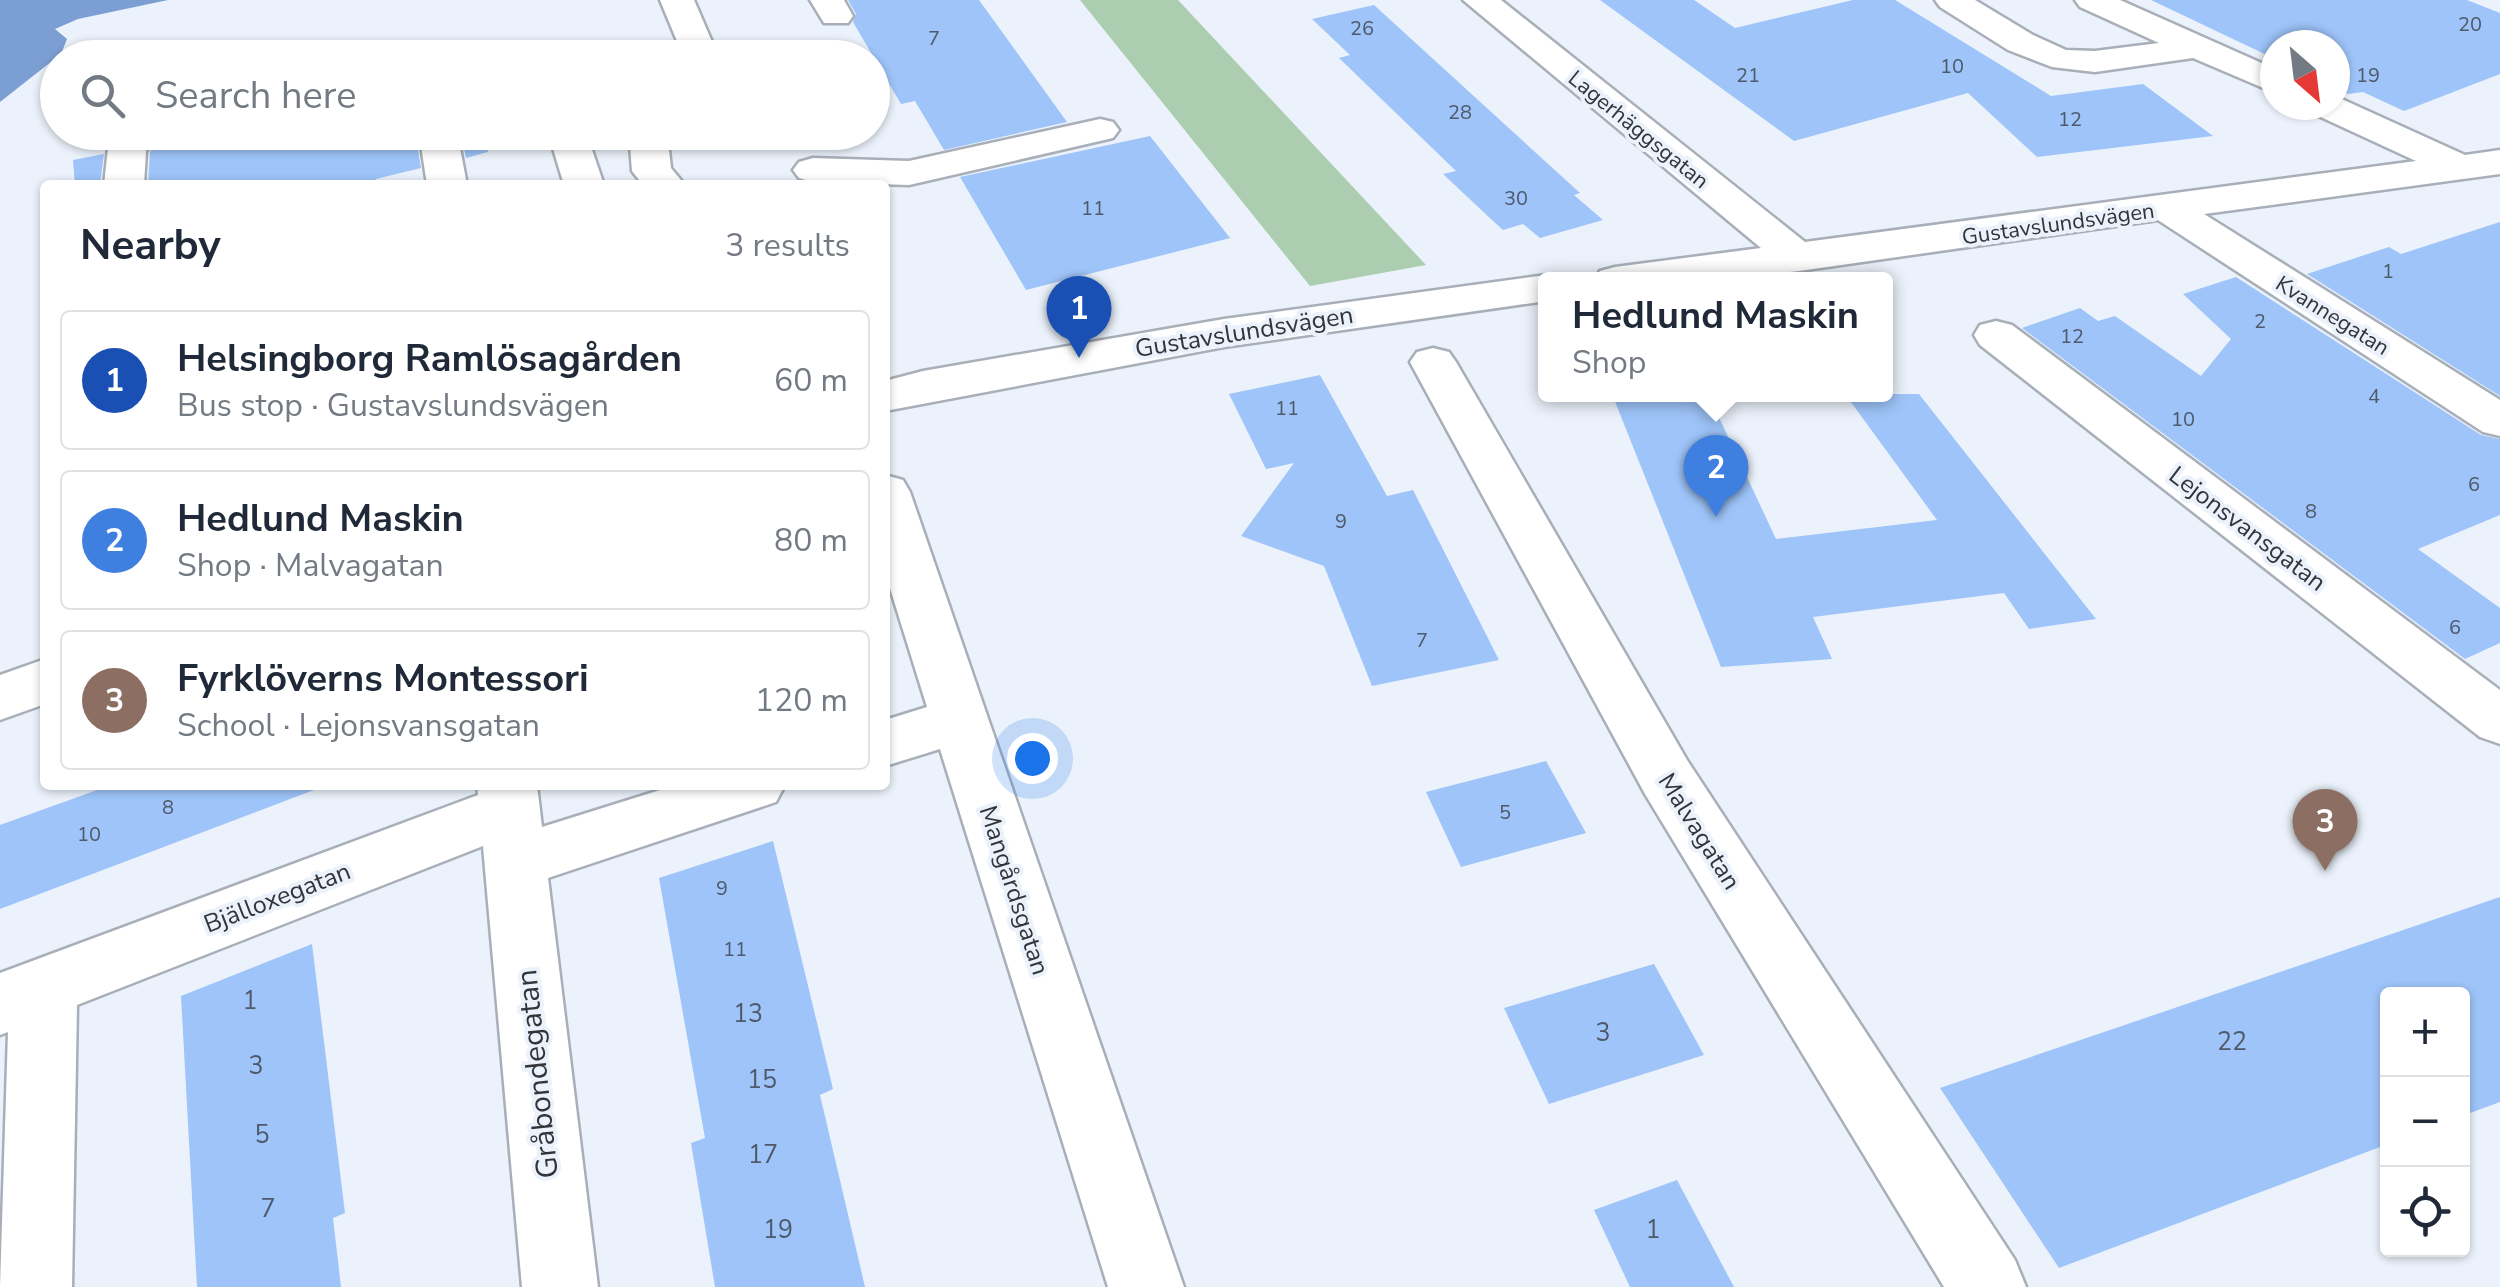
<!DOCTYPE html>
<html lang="en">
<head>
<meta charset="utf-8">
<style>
  body { margin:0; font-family:"Nunito Sans",sans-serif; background:#f2f2f3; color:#1f2937 }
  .controls { position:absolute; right:30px; bottom:30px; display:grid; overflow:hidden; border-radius:10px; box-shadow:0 2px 8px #0004 }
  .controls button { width:90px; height:90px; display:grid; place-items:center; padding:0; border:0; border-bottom:2px solid #e0e1e3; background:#fff; color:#1f2937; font:50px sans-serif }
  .compass { position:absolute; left:2260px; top:30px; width:90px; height:90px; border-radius:50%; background:#fff; box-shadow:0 2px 8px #0004; rotate:152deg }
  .you { position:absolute; left:1032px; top:758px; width:35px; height:35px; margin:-25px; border:8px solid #fff; border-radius:50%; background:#1a73e8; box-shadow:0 0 0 15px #1a73e833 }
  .badge { display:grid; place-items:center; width:65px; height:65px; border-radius:50%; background:#ea580c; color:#fff; font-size:32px; font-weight:700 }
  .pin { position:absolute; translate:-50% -82px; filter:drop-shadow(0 2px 5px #0008) }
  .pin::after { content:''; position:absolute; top:52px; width:35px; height:30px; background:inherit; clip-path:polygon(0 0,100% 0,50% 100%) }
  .popup { position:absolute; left:1538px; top:272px; width:355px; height:130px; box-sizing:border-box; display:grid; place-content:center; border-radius:10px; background:#fff; filter:drop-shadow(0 2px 8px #0005); font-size:32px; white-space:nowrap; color:#747a83 }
  .popup b { font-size:38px; color:#1f2937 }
  .popup::after { content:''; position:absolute; left:50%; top:100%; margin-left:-20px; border:20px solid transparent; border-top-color:#fff }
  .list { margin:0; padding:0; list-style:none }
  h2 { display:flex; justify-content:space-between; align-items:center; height:130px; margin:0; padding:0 40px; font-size:42px }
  h2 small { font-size:32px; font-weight:400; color:#747a83 }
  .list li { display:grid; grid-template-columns:65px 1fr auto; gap:30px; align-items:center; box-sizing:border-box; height:140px; margin:0 20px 20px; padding:0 20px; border:2px solid #e0e1e3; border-radius:10px }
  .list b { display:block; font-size:38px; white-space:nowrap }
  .list p { margin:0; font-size:32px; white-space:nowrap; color:#747a83 }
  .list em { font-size:32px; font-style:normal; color:#747a83 }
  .icon { flex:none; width:55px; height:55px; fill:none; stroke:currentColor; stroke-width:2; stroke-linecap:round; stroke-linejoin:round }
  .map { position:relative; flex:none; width:2500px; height:1287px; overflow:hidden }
  .search { position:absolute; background:#fff; box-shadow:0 2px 8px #0004; left:40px; top:40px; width:850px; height:110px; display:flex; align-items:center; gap:25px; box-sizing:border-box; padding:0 35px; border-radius:55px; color:#747a83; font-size:38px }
  .panel { position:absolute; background:#fff; box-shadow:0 2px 8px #0004; left:40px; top:180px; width:850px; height:610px; border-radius:10px }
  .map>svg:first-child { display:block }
  .green { fill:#accdb0 }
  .water { fill:#7c9fd3 }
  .building { fill:#9ec4f9 }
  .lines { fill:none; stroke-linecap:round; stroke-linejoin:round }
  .minor-casing { stroke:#a8afb8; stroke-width:5 }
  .minor { fill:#fff; fill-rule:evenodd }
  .labels { text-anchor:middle; stroke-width:8; stroke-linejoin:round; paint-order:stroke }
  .number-label { font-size:20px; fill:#4e5969 }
  .far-street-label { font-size:22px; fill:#333539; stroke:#ebf2fb }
  .street-label { font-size:25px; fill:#333539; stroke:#ebf2fb }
  .near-number-label { font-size:25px; fill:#4e5969 }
  .near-street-label { font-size:30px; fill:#333539; stroke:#ebf2fb }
</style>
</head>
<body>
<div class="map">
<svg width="2500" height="1287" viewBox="0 0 2500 1287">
  <rect width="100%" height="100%" fill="#ebf2fb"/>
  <polygon class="green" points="1080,0 1178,0 1426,265 1310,286"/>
  <polygon class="water" points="0,0 168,0 78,19 55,29 67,39 61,54 0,102"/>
  <g class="building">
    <polygon points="848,0 979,0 1067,122 944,150 915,101 901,104 853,22 856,14"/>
    <polygon points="1600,0 1694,0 1735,28 1853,0 1895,0 2051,96 2143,84 2213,136 2037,157 1968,93 1794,141"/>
    <polygon points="2151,0 2467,0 2500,13 2500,74 2404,111 2363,92 2348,94 2335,88 2335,45 2275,45 2275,59"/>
    <polygon points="1374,5 1580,193 1574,195 1603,220 1540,238 1523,224 1503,230 1492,220 1443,174 1456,171 1339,58 1350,55 1312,19"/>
    <polygon points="217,132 415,132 421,168 376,179 377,185 148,185 150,152 157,144"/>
    <polygon points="461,132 486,132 488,152 466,158"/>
    <polygon points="1150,136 1230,238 1026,290 960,177"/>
    <polygon points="104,154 100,185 75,185 73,160"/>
    <polygon points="2500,222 2500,396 2307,274 2389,247 2401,254"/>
    <polygon points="2236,277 2481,435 2500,439 2500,515 2418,549 2500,608 2500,643 2465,659 2022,328 2080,308 2098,321 2115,316 2201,376 2231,339 2183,294"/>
    <polygon points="1320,375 1387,496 1413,490 1499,660 1372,686 1324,566 1241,536 1294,463 1266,469 1229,394"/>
    <polygon points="1612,394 1708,394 1776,539 1937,520 1845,394 1919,394 2096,619 2029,629 2004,593 1813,617 1832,659 1721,667"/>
    <polygon points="1546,761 1586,833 1461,867 1426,792"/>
    <polygon points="111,785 314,785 314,790 0,909 0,825"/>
    <polygon points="773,841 833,1089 820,1095 865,1287 715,1287 691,1143 705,1138 659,878"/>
    <polygon points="2500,897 2500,1102 2462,1116 2462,994 2388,994 2388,1144 2059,1268 1940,1088"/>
    <polygon points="312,944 345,1213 333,1218 341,1287 197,1287 181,996"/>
    <polygon points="1654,964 1704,1055 1549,1104 1504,1008"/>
    <polygon points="1677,1180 1734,1287 1630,1287 1594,1210"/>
  </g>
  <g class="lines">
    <defs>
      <g id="minor">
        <polygon points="660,0 694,0 719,58 684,58"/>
        <polygon points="810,0 844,0 853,16 848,23 824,23"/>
        <polygon points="1463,0 1501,0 1805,242 2416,161 2312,113 2307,105 2335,105 2335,96 2465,155 2500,150 2500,174 2204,214 2500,400 2500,436 2483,432 2158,220 1799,271 1714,280 1594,280 1600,271 1615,267 1761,248"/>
        <polygon points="1935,0 1975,0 2033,35 2066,50 2095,51 2159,43 2080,7 2075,0 2120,0 2275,69 2275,93 2193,58 2095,72 2052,67 2008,50 1940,7"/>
        <polygon points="1100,119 1113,122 1119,130 1113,138 909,185 813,182 799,178 793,170 799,162 813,158 909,161"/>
        <polygon points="121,132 162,132 146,151 144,185 104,185 108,148"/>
        <polygon points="419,132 457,132 467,185 427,185"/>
        <polygon points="548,132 586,132 604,185 564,185"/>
        <polygon points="629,132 667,132 671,168 685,185 643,185 632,171"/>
        <polygon points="1546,275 1562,280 1546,280 1546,301 1224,347 885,411 885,381 923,371 1224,319"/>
        <polygon points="1996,321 2012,325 2500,690 2500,744 2480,737 1980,345 1974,335 1980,325"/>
        <polygon points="1433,348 1449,352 1456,362 1687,760 2015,1260 2026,1287 1944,1287 1645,794 1410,362 1417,352"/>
        <polygon points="885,475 903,480 910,492 1184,1287 1108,1287 940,749 885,766 885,720 927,707 885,572"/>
        <polygon points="45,659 45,704 0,720 0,675"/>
        <polygon points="477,785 537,785 542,827 676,785 785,785 776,802 548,878 598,1287 522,1287 483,846 77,1005 72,1287 0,1287 8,1032 0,1035 0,973 478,795"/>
      </g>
    </defs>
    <use href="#minor" class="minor-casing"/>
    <use href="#minor" class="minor"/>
  </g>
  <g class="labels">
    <g class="number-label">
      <text x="2470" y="31">20</text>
      <text x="1362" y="35">26</text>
      <text x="934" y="45">7</text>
      <text x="1952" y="73">10</text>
      <text x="1748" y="82">21</text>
      <text x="2368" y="82">19</text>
      <text x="1460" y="119">28</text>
      <text x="2070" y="126">12</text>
      <text x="1516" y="205">30</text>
      <text x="1093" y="215">11</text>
      <text x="2388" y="278">1</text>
      <text x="2260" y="328">2</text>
      <text x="2072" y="343">12</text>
      <text x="2374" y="403">4</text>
      <text x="1287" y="415">11</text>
      <text x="2183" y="426">10</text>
      <text x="2474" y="491">6</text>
      <text x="2311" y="518">8</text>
      <text x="1341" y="528">9</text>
      <text x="2455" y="634">6</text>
      <text x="1422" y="647">7</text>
      <text x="168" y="814">8</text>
      <text x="1505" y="819">5</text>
      <text x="89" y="841">10</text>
      <text x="722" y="895">9</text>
      <text x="735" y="956">11</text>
    </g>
    <g class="far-street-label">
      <text transform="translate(1639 129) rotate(39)" y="8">Lagerhäggsgatan</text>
      <text transform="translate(2058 223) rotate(-8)" y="8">Gustavslundsvägen</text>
      <text transform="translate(2333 315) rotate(32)" y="8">Kvannegatan</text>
    </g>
    <g class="street-label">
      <text transform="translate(1244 331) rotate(-9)" y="9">Gustavslundsvägen</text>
      <text transform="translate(2248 528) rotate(37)" y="9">Lejonsvansgatan</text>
      <text transform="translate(1700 831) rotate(58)" y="9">Malvagatan</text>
      <text transform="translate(1015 890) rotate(72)" y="9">Mangårdsgatan</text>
      <text transform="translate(277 897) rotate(-21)" y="9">Bjälloxegatan</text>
    </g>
    <g class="near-number-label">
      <text x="250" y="1009">1</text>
      <text x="748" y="1022">13</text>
      <text x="1603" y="1041">3</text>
      <text x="2232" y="1050">22</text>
      <text x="256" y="1074">3</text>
      <text x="762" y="1088">15</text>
      <text x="262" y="1143">5</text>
      <text x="763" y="1163">17</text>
      <text x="268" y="1217">7</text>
      <text x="778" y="1238">19</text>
      <text x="1653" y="1238">1</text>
    </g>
    <g class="near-street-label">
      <text transform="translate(537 1074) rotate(-96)" y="10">Gråbondegatan</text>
    </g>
  </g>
</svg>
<div class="controls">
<button>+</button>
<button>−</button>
<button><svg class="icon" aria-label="locate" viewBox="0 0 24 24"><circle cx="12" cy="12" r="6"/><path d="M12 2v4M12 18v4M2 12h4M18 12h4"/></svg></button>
</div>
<svg class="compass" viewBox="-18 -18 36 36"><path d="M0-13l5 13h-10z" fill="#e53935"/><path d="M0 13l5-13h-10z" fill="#747a83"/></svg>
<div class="you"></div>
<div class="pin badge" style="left:1079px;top:358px;background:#1a4fb4">1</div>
<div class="pin badge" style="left:1716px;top:517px;background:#3f7fe0">2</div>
<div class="popup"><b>Hedlund Maskin</b>Shop</div>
<div class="pin badge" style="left:2325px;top:871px;background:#8d6e63">3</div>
<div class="search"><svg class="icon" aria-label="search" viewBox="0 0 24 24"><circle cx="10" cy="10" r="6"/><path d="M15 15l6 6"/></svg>Search here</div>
<section class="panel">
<h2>Nearby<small>3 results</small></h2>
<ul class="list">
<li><span class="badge" style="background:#1a4fb4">1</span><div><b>Helsingborg Ramlösagården</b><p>Bus stop · Gustavslundsvägen</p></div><em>60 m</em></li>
<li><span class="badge" style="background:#3f7fe0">2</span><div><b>Hedlund Maskin</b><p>Shop · Malvagatan</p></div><em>80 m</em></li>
<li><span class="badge" style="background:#8d6e63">3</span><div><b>Fyrklöverns Montessori</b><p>School · Lejonsvansgatan</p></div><em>120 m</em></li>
</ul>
</section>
</div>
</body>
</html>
